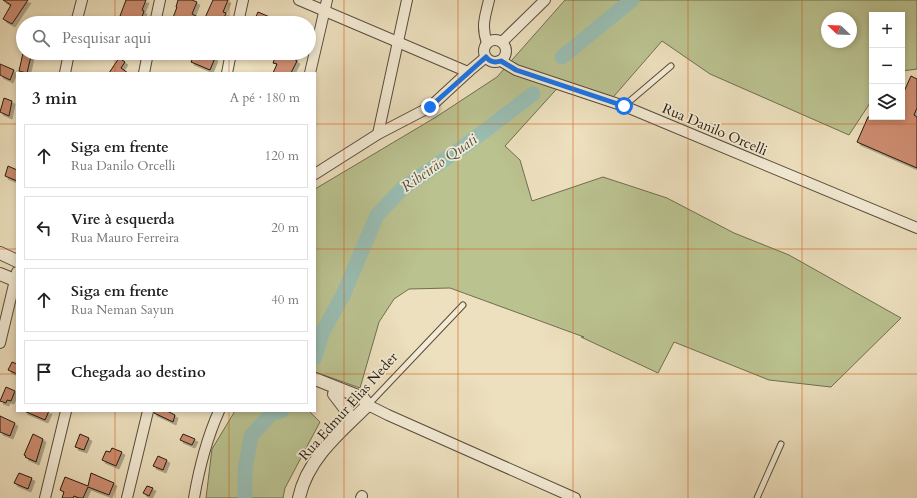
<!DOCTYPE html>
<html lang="pt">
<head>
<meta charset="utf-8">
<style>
  body { margin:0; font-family:Cardo,serif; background:#f6f6f6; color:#222 }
  .controls { position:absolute; right:12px; top:12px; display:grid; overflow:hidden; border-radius:0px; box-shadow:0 2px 6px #0003 }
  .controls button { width:36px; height:36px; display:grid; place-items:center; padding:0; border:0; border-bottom:1px solid #e0e0e0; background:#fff; color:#222; font:20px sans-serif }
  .compass { position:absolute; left:821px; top:12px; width:36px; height:36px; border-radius:50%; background:#fff; box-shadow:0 2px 6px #0003; rotate:293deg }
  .stop { position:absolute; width:12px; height:12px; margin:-9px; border:3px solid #1a73e8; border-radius:50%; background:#fff }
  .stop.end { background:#1a73e8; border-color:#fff; box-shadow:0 1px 4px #0008 }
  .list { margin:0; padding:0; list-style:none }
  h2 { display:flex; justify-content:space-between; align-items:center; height:52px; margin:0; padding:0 16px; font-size:17px }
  h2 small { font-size:13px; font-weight:400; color:#767676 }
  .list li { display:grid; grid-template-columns:26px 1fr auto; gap:12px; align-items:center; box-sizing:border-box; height:64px; margin:0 8px 8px; padding:0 8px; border:1px solid #e0e0e0; border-radius:0px }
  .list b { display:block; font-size:15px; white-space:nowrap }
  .list p { margin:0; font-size:13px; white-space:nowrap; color:#767676 }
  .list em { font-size:13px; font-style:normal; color:#767676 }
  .icon { flex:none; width:22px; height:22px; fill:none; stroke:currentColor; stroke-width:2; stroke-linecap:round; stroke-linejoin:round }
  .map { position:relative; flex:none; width:917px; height:498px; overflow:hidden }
  .search { position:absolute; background:#fff; box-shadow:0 2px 6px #0003; left:16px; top:16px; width:300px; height:44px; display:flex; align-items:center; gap:10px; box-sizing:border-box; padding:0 14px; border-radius:22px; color:#767676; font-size:15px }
  .panel { position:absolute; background:#fff; box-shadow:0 2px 6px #0003; left:16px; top:72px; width:300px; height:340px; border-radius:0px }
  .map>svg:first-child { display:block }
  .green { fill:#bac290; stroke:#706e50; fill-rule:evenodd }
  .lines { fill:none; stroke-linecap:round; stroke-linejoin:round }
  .river { stroke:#99bdb2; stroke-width:15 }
  .building { fill:#ce8e72; stroke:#251a0f; filter:url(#shadow) }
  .service-casing { stroke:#574c3b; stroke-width:7 }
  .minor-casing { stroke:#574c3b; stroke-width:12 }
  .tertiary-casing { stroke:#574c3b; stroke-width:14 }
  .service { stroke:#f3ebd5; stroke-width:5 }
  .minor { stroke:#f3ebd5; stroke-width:10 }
  .tertiary { stroke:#f3ebd5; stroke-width:12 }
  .route { stroke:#1a73e8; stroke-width:5 }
  .grid { fill:none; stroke:#d4530c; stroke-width:1; stroke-opacity:0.55 }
  .labels { text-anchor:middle; stroke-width:3.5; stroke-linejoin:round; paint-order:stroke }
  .street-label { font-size:14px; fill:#251a0f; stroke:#f3ebd5 }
  .water-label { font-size:15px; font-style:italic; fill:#4e5348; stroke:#f3ebd5 }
</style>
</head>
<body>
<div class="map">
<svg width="917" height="498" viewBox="0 0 917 498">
  <defs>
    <filter id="shadow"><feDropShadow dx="3" dy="3" stdDeviation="0" flood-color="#0004"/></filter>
  </defs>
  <rect width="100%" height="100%" fill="#ede0be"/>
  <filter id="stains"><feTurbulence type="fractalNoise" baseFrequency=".005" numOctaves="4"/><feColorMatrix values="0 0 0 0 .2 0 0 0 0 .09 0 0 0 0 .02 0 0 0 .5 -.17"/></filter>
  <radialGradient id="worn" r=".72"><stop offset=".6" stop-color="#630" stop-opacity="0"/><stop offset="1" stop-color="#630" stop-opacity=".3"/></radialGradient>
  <g class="green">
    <path d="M565 0H917V69L902 71V15H872V100L849 135 710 74 662 41 608 103 563 82 505 146 520 160 532 201 603 177 667 198 734 233 789 255 901 318 831 387 769 380 674 342 658 373 581 337H584L450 288 409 289 394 299 379 322 360 388 315 372V189L436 117 497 77ZM827 18H851V42H827Z"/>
    <polygon points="235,411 309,411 320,422 285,488 283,498 206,498 212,449"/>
  </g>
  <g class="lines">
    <g class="river">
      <polyline points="562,57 632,0"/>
      <polyline points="315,357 322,333 343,295 377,215 403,188 466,145 533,94"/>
      <polyline points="245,498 245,470 251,436 270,415 281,411"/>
    </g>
  </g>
  <g class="building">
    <polygon points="3,0 28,0 12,24 3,19 11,5"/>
    <polygon points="126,0 146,0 142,10 144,11 140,23 136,23 120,16"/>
    <polygon points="178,0 192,0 197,2 192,14 204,20 213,0 228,0 223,12 226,13 222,23 171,23 177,7 176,7"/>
    <polygon points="258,12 284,23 253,23"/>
    <polygon points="23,53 27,53 31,56 27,73 19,71"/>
    <polygon points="195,53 213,53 212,56 215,58 210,70 191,62"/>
    <polygon points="277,53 297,53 294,59 297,61 291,73 273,73 277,64 273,63"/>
    <polygon points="119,58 125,62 121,68 128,73 109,73"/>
    <polygon points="0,64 14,70 10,80 0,75"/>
    <polygon points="911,76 917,79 917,108 914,115 917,117 917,168 857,142 868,117 902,117 902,96"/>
    <polygon points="4,98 12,101 9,116 0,112"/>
    <polygon points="8,166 17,170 17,181 5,176"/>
    <polygon points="12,362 17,364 17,374 8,370"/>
    <polygon points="6,387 15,391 11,401 7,400 6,403 0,401"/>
    <polygon points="24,411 49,411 45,420"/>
    <polygon points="154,411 167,411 175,415 173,422 154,413"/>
    <polygon points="0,416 15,423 10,436 0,432"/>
    <polygon points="33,434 43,439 36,462 25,457 26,456 24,455"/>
    <polygon points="80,434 89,438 84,450 75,447"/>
    <polygon points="183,434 195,439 192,445 180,440"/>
    <polygon points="112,448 122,452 116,466 102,460 106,451 110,452"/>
    <polygon points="158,456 167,460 163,470 153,466"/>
    <polygon points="19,473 32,478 28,489 14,483"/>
    <polygon points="91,473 114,483 109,495 88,487 83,498 79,498 74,496 73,498 62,498 64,492 60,490 65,477 88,486"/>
    <polygon points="147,486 153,488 149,496 143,493"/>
  </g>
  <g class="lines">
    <defs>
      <g id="service">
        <polyline points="624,106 671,66"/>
        <polyline points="369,404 463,305"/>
        <polyline points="757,498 781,444"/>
      </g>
      <g id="minor">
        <polyline points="299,0 468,72 486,57"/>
        <polyline points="76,23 82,0"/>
        <polyline points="155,23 160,0"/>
        <polyline points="238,23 243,0"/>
        <circle cx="495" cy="51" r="11"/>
        <polyline points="502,42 545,0"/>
        <path d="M487 43C481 26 485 17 489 0"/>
        <polyline points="501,61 516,70 624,106 917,228"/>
        <polyline points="65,73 69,53"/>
        <polyline points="144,73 148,53"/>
        <polyline points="227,73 231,53"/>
        <polyline points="310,73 327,0"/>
        <polyline points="378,134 407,0"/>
        <polyline points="315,174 378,134 430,107 468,72"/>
        <polyline points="0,343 17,272"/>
        <polyline points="368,405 388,415 575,498"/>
        <polyline points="45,498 66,411"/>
        <polyline points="127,498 148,411"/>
        <path d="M194 498C199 469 207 438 219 411"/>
        <polyline points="361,498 362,496"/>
      </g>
      <g id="tertiary">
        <polyline points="0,253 17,261"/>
        <polyline points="0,274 17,281"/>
        <polyline points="315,379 363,398 368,405"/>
        <polyline points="334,394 347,411 349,423"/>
        <path d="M299 498C307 459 341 431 368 405"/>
      </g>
    </defs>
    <use href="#service" class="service-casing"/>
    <use href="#minor" class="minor-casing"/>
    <use href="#tertiary" class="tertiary-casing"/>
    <use href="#service" class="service"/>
    <use href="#minor" class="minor"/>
    <use href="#tertiary" class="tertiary"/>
  </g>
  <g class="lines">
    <path class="route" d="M430 107 486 57C490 62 495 63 501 61L516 70 624 106"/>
  </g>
  <path class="grid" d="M115 0V23M229 0V23M344 0V498M458 0V498M573 0V498M688 0V498M802 0V498M115 53V73M229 53V73M0 124H17M315 124H917M0 249H17M315 249H917M0 374H17M315 374H917M115 411V498M229 411V498"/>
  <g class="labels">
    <g class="street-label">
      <text transform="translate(715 129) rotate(23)" y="5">Rua Danilo Orcelli</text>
      <text transform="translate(348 406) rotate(-48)" y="5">Rua Edmur Elias Neder</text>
    </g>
    <g class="water-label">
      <text transform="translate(439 163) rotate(-35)" y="5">Ribeirão Quati</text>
    </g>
  </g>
  <rect width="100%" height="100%" filter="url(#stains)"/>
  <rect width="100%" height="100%" fill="url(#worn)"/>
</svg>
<div class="controls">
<button>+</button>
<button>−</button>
<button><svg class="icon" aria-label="layers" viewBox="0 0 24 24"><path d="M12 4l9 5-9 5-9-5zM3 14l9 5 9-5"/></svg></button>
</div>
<svg class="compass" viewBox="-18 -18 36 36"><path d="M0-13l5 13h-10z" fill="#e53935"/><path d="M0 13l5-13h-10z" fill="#767676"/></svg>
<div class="stop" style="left:624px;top:106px"></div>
<div class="stop end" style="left:430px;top:107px"></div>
<div class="search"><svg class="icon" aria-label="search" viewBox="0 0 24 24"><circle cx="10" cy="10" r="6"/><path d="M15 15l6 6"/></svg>Pesquisar aqui</div>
<section class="panel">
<h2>3 min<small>A pé · 180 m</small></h2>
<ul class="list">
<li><svg class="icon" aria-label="ahead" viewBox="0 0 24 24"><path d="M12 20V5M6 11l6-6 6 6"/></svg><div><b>Siga em frente</b><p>Rua Danilo Orcelli</p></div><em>120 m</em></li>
<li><svg class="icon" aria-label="left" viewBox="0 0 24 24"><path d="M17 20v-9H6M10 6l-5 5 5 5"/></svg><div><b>Vire à esquerda</b><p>Rua Mauro Ferreira</p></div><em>20 m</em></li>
<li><svg class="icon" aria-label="ahead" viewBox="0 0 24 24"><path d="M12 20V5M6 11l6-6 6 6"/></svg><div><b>Siga em frente</b><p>Rua Neman Sayun</p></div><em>40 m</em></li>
<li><svg class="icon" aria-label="arrive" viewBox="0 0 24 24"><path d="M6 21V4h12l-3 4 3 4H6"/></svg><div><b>Chegada ao destino</b></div></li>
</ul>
</section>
</div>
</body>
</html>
